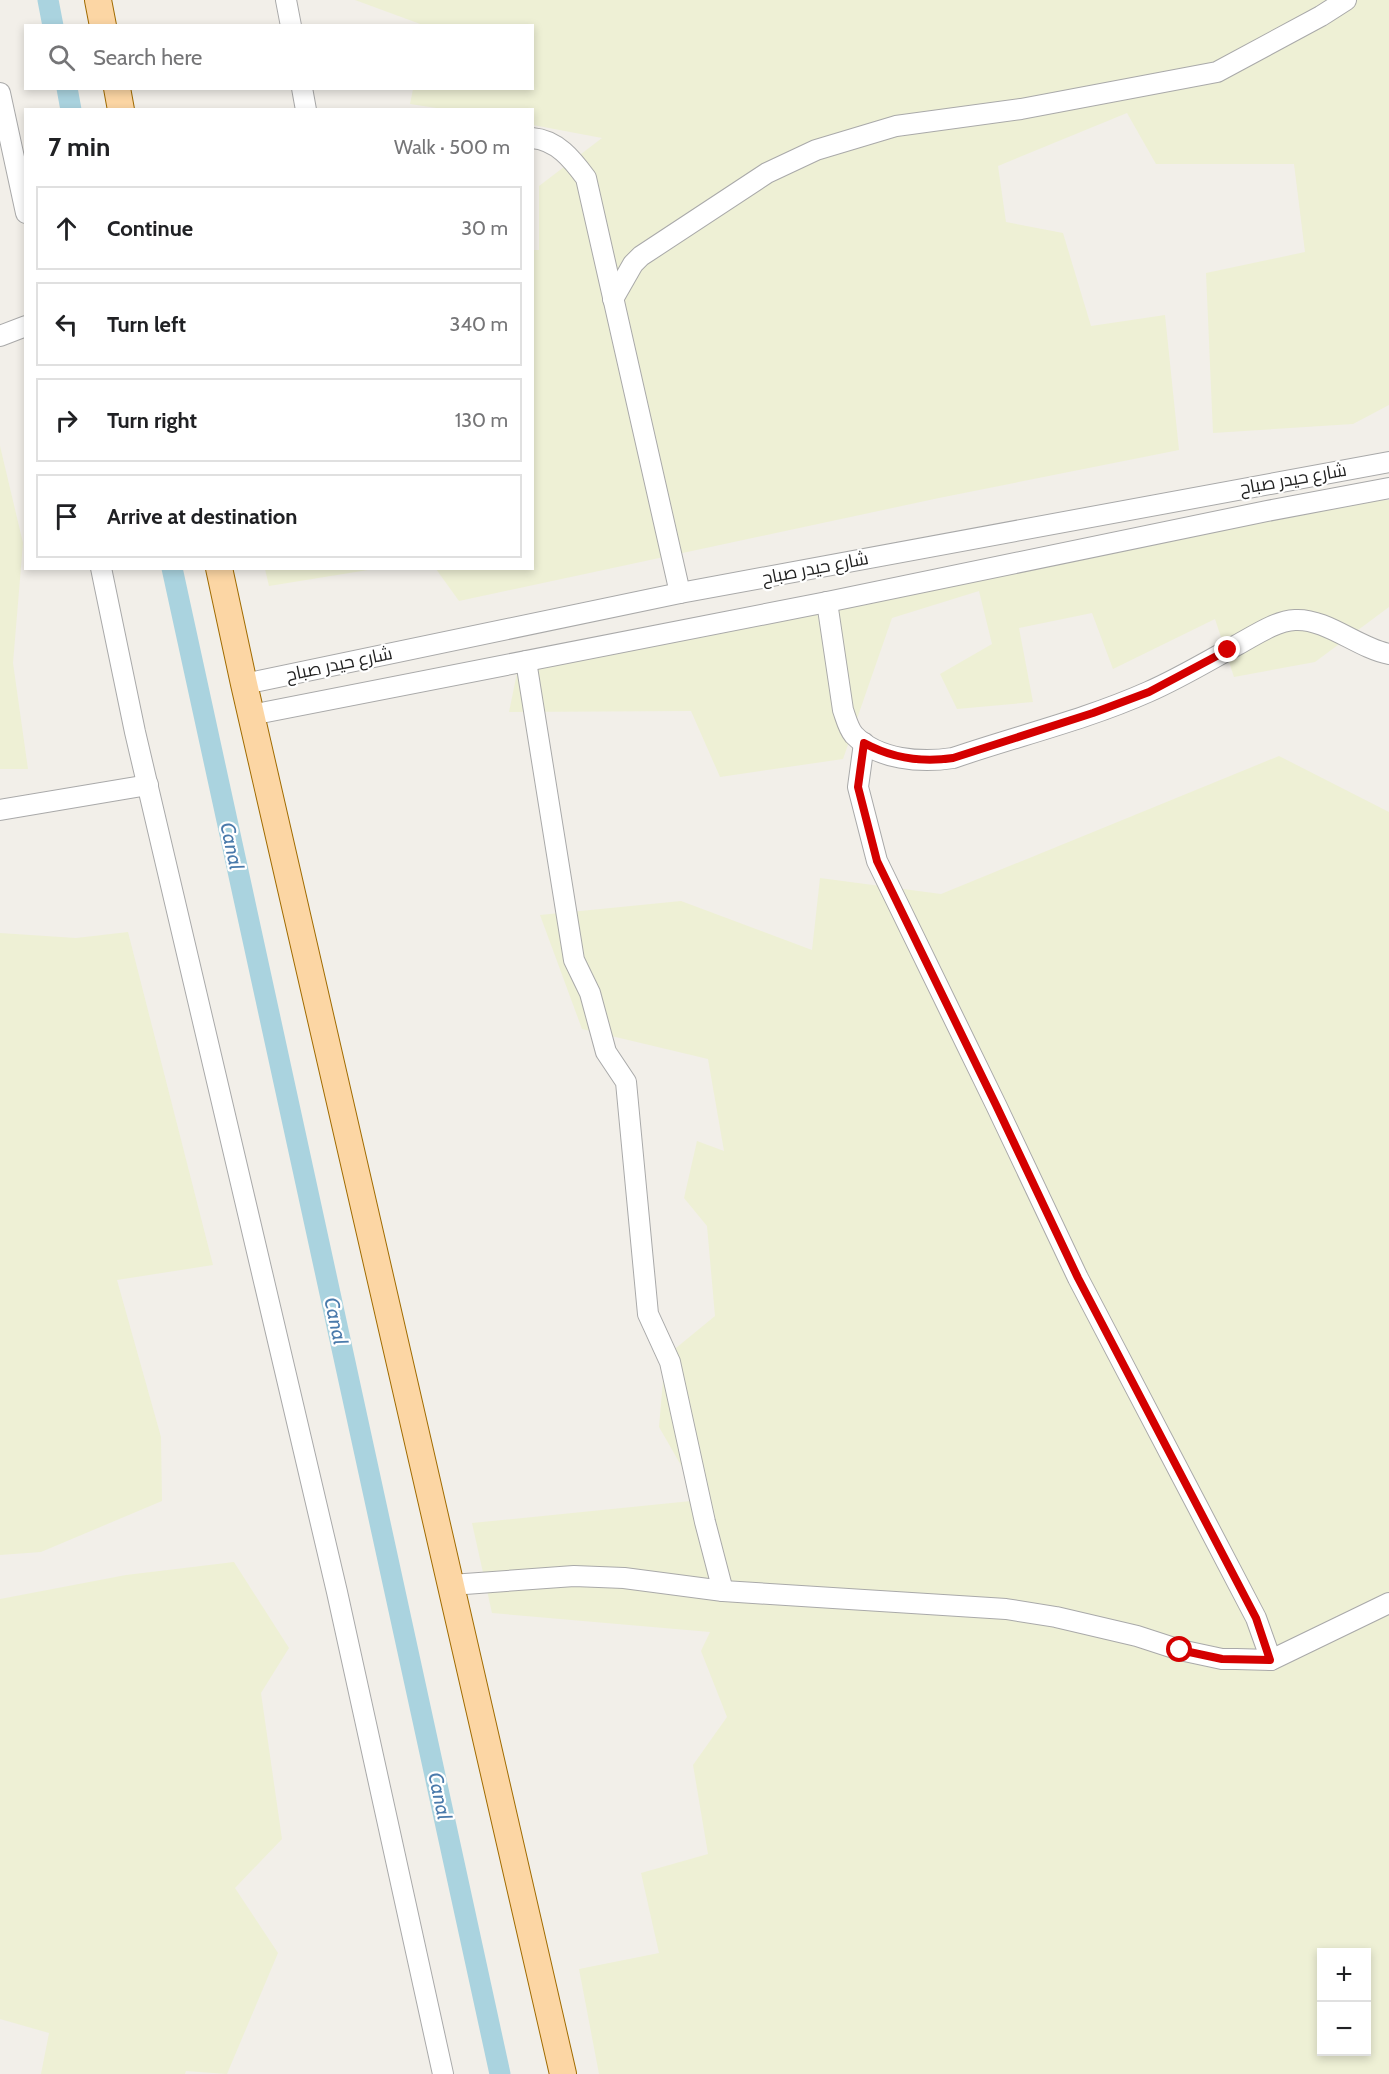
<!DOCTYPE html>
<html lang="en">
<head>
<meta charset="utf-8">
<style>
  body { margin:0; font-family:Cabin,Cairo,sans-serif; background:#f2f2f2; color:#202124 }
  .controls { position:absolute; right:18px; bottom:18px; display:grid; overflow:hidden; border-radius:0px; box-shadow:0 3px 9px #0003 }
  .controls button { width:54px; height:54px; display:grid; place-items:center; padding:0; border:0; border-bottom:2px solid #e0e0e0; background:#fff; color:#202124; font:30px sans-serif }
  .stop { position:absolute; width:18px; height:18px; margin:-14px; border:4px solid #d40000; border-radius:50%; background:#fff }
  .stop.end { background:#d40000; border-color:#fff; box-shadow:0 2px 6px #0008 }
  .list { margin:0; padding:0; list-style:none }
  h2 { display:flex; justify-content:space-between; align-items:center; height:78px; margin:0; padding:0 24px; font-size:26px }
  h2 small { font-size:20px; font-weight:400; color:#757577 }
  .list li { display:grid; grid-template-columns:39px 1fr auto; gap:18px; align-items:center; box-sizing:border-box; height:84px; margin:0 12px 12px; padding:0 12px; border:2px solid #e0e0e0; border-radius:0px }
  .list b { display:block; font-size:22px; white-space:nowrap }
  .list em { font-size:20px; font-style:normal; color:#757577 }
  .icon { flex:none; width:33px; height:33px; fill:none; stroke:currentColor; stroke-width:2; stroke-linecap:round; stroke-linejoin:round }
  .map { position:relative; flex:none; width:1389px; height:2074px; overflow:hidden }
  .search { position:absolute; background:#fff; box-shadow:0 3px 9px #0003; left:24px; top:24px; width:510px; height:66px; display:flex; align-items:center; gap:15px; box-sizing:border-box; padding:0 21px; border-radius:0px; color:#757577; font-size:22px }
  .panel { position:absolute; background:#fff; box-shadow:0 3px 9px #0003; left:24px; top:108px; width:510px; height:462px; border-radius:0px }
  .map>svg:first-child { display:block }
  .farmland { fill:#eef0d5; fill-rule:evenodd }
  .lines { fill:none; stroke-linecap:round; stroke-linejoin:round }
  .canal { stroke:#aad3df; stroke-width:21 }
  .minor-casing { stroke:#a9a9a9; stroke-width:22 }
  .major-casing { stroke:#a06b00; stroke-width:28 }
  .minor { stroke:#fff; stroke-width:20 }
  .major { stroke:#fcd6a4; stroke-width:26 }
  .route { stroke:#d40000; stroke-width:8 }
  .labels { text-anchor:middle; stroke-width:4.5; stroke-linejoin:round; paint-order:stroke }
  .street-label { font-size:18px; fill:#222; stroke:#fff }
  .water-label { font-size:20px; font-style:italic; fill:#4a7aab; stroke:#fff }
</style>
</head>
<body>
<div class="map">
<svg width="1389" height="2074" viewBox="0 0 1389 2074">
  <rect width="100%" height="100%" fill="#f2efe9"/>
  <g class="farmland">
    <polygon points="355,0 1389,0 1389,405 1353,424 1213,433 1206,273 1305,252 1294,164 1156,164 1127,113 998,166 1006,222 1063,233 1091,326 1165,315 1179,450 939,498 459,601 436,569 532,568 532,250 539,250 539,186 602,138 533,125 532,110 443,109 410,104 413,89 532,88 532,26 423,25"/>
    <polygon points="0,446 23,543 13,663 28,769 0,769"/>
    <polygon points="1389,500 1389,607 1315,662 1234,677 1215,619 1113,669 1092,613 1019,628 1033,702 957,709 940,674 992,644 979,591 892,618 843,759 720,777 691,711 509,712 518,668 1327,502"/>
    <polygon points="265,569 265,568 374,569 269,586"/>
    <path d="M1279 756 1389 812V2074H599L579 1969 659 1953 641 1873 708 1854 693 1765 727 1717 701 1651 710 1632 492 1613 472 1523 701 1500 659 1427 665 1357 715 1316 707 1226 684 1198 697 1141 724 1151 708 1059 582 1029 540 915 681 901 812 950 820 878 941 894ZM1322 1952H1366V2052H1322Z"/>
    <polygon points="128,932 213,1265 117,1280 161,1437 162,1501 41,1552 0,1555 0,933 76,938"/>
    <polygon points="234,1562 289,1648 261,1693 282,1839 235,1888 278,1953 227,2074 186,2071 185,2074 41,2074 49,2033 0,2019 0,1599 126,1575"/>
  </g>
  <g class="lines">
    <g class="canal">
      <polyline points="48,0 53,26"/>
      <polyline points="67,88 71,110"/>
      <polyline points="172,568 500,2074"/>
    </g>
    <defs>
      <g id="minor">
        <polyline points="286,0 291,26"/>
        <polyline points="302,88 306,110"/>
        <polyline points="0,93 26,213"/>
        <path d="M532 138C557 140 572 159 586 178L680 593"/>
        <polyline points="613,299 633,264 641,256 767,173 816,150 896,126 1021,109 1217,72 1321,16 1346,0"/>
        <polyline points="0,336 26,326"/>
        <polyline points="101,568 135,732 337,1592 443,2074"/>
        <path d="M827 602 843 710C846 718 848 728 854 735 878 760 921 763 953 758 1017 736 1085 720 1148 692 1178 679 1208 661 1237 645 1254 636 1275 621 1295 620 1326 618 1358 648 1389 654"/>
        <polyline points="526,661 574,960 590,993 606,1052 626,1082 648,1314 670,1362 705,1522 723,1591"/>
        <polyline points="244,684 680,593 1389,462"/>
        <polyline points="251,715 827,602 1267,511 1389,488"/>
        <polyline points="864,743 858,787 877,861 996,1105 1078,1278 1256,1618 1271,1660"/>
        <polyline points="0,810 148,785"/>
        <polyline points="451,1585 574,1576 624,1578 723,1591 1006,1609 1056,1617 1137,1636 1180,1650 1222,1659 1236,1659 1271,1660 1389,1603"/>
      </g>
      <g id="major">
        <polyline points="98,0 103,26"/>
        <polyline points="117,88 121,110"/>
        <polyline points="219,568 244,684 563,2074"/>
      </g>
    </defs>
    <use href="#minor" class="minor-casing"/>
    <use href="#major" class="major-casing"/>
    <use href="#minor" class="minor"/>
    <use href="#major" class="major"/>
  </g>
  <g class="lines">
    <path class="route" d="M1180 1650 1222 1659 1270 1660 1256 1618 1078 1278 996 1105 877 861 858 787 864 743C892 758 921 763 953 758L1093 713 1149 692 1228 650"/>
  </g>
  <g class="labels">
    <g class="street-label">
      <text transform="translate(1293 479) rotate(-10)" y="6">شارع حيدر صباح</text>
      <text transform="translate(815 568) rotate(-11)" y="6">شارع حيدر صباح</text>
      <text transform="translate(339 664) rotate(-12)" y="6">شارع حيدر صباح</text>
    </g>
    <g class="water-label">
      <text transform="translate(232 846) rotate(78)" y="7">Canal</text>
      <text transform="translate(336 1321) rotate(78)" y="7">Canal</text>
      <text transform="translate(440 1796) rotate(78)" y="7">Canal</text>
    </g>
  </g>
</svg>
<div class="controls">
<button>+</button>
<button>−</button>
</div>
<div class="stop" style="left:1180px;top:1650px"></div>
<div class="stop end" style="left:1228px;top:650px"></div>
<div class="search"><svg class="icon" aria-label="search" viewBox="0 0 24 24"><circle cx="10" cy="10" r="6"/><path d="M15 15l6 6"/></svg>Search here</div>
<section class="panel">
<h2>7 min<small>Walk · 500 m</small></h2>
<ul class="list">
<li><svg class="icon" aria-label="ahead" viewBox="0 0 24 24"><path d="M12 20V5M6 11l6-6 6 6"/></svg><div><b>Continue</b></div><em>30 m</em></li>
<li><svg class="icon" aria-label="left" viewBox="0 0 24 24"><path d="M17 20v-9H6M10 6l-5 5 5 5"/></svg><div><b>Turn left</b></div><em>340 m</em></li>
<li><svg class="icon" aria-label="right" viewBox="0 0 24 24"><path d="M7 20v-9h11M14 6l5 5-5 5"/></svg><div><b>Turn right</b></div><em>130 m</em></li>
<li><svg class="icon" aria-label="arrive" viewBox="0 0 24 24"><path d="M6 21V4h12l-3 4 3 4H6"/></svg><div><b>Arrive at destination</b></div></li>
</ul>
</section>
</div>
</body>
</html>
